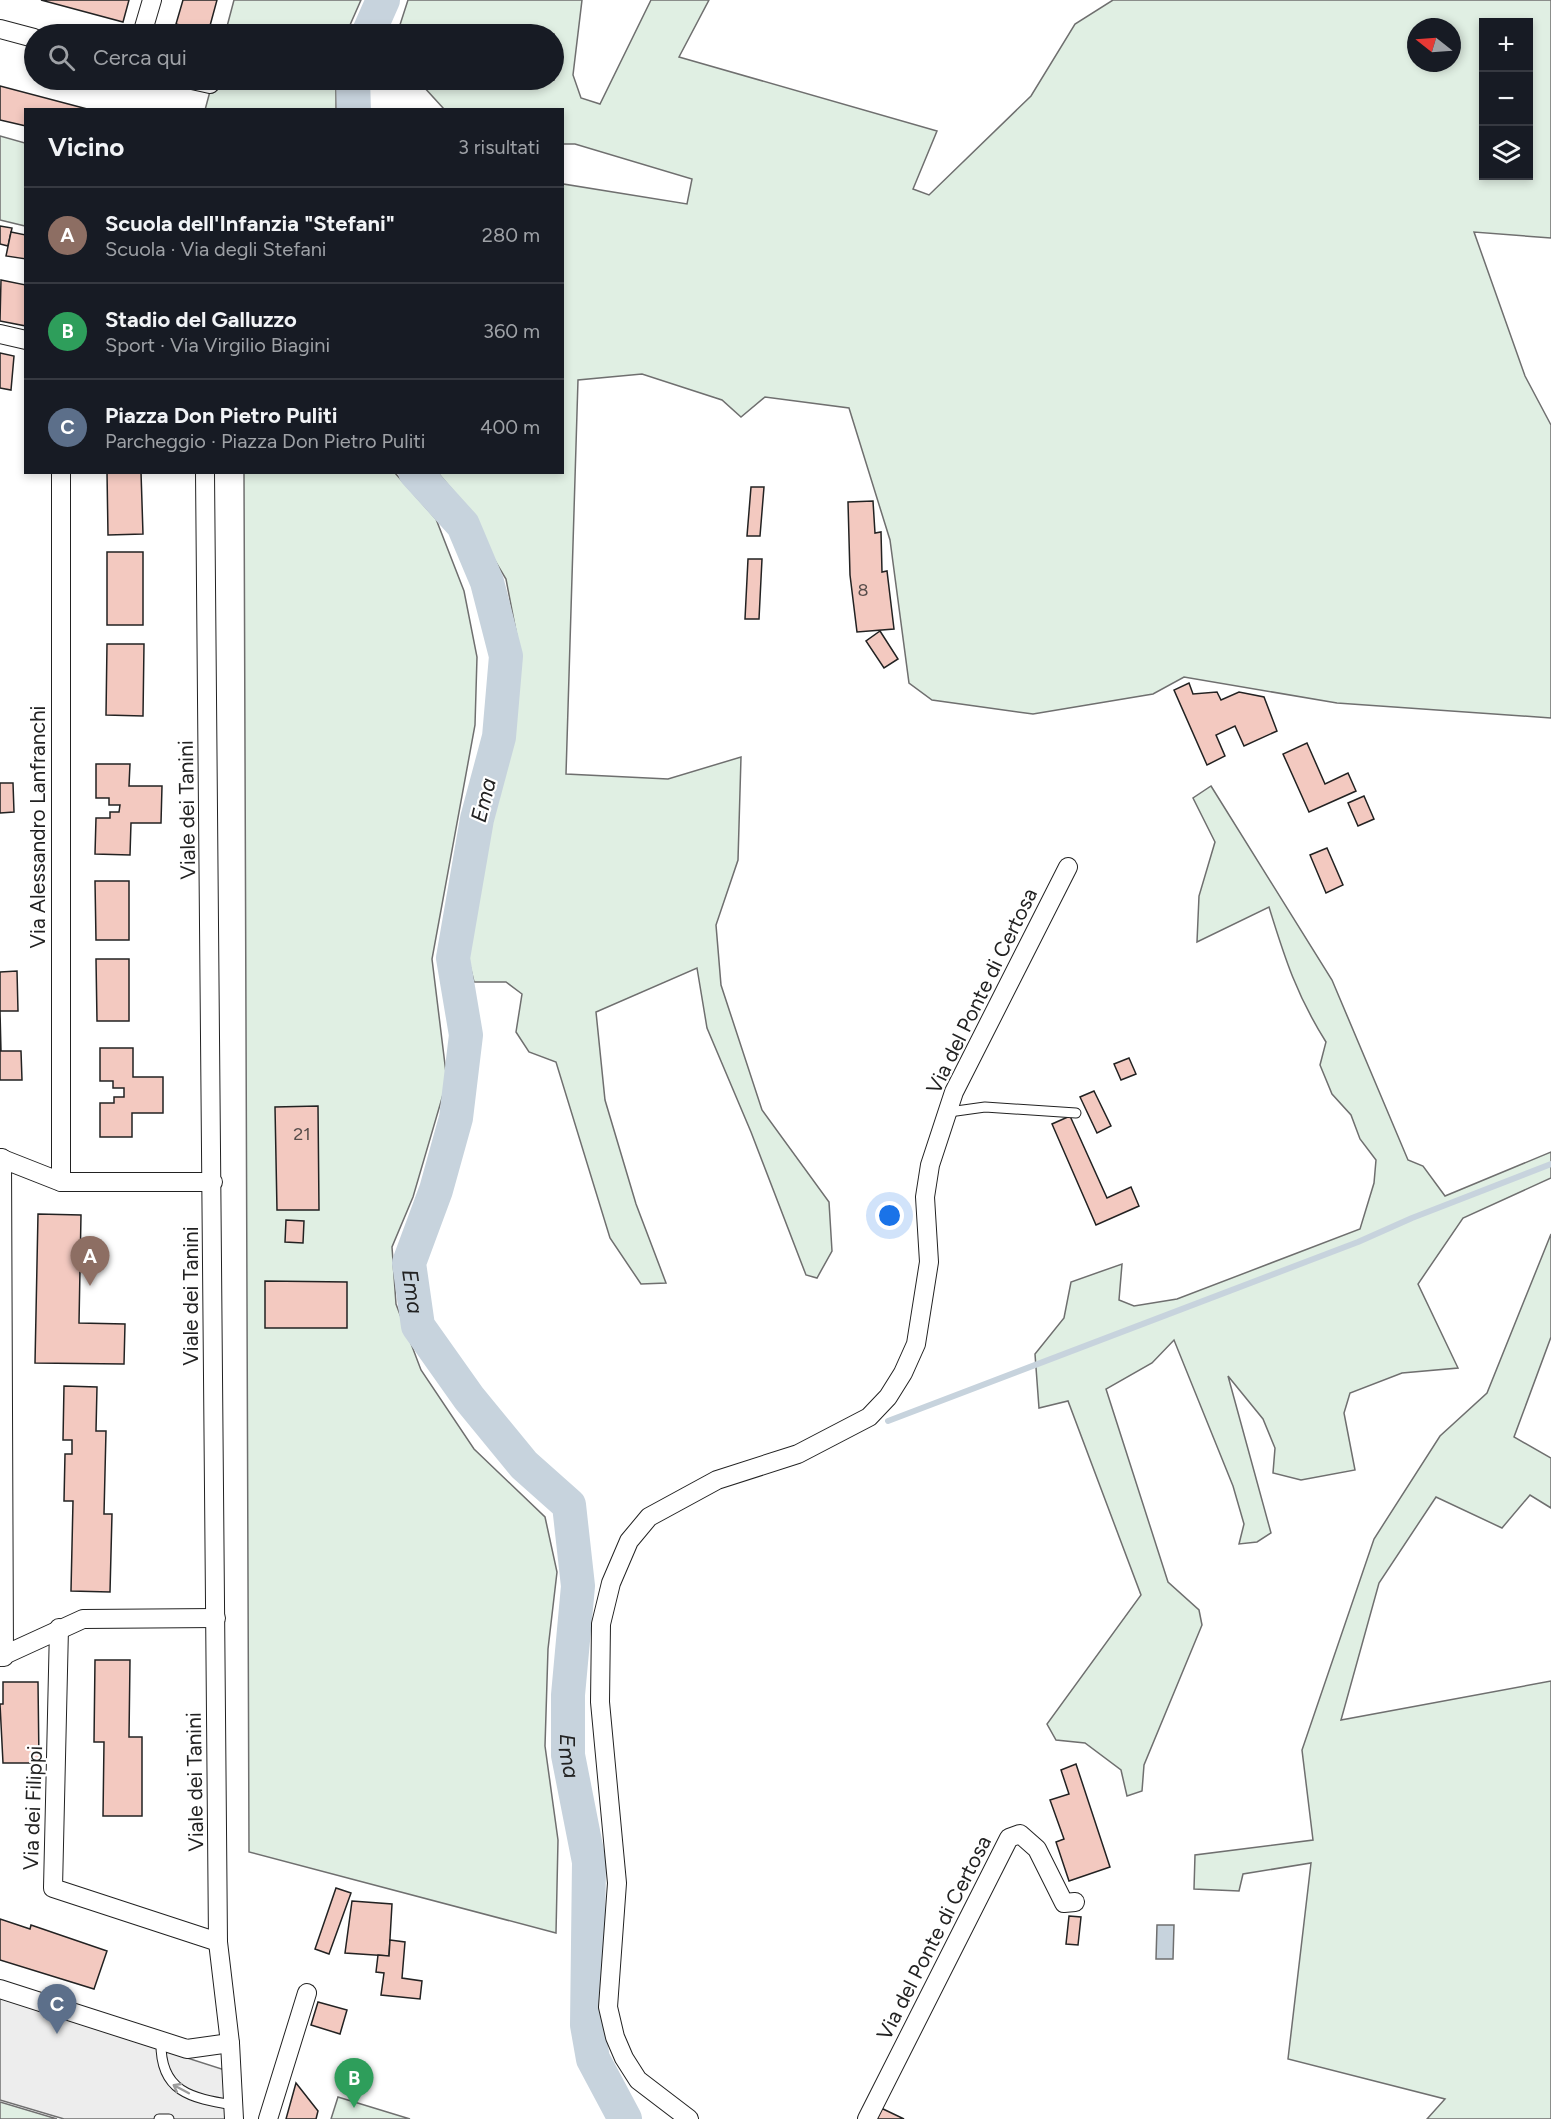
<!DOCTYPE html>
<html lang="it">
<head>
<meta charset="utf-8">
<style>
  body { margin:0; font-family:Figtree,sans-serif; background:#20242c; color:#f1f3f6 }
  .controls { position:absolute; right:18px; top:18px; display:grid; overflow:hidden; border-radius:0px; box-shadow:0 3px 9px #0003 }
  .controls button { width:54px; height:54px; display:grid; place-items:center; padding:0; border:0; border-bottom:2px solid #363941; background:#171b24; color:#f1f3f6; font:30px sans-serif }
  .compass { position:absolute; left:1407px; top:18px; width:54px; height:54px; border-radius:50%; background:#171b24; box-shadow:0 3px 9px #0003; rotate:287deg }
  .you { position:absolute; left:890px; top:1216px; width:21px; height:21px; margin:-15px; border:4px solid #fff; border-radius:50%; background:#1a73e8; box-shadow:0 0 0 9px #1a73e833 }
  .badge { display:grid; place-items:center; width:39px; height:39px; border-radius:50%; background:#c62828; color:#fff; font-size:20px; font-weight:700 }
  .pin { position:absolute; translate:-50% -50px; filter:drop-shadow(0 2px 3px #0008) }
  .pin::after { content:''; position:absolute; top:32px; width:21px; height:18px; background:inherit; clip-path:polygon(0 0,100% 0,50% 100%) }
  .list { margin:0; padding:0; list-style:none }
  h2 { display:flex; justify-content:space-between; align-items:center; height:78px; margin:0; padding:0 24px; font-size:26px }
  h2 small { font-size:20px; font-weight:400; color:#9ea1a6 }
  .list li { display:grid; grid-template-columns:39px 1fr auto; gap:18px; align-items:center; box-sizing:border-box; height:96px; padding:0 24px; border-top:2px solid #363941 }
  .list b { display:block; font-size:22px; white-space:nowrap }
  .list p { margin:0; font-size:20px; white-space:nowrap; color:#9ea1a6 }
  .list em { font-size:20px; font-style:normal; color:#9ea1a6 }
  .icon { flex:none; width:33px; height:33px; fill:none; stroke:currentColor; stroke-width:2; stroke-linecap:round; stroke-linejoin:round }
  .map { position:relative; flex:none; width:1551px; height:2119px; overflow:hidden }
  .search { position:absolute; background:#171b24; box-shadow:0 3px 9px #0003; left:24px; top:24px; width:540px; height:66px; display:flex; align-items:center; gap:15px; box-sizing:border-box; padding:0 21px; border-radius:33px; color:#9ea1a6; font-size:22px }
  .panel { position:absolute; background:#171b24; box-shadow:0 3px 9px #0003; left:24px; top:108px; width:540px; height:366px; border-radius:0px }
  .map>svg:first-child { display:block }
  .green { fill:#e0efe3; stroke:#6f6f6f; stroke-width:1.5; fill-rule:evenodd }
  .parking { fill:#ededed; stroke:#6f6f6f; stroke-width:1.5 }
  .water { fill:#c7d3dd; stroke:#6f6f6f; stroke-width:1.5 }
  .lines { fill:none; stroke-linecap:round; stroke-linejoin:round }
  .stream { stroke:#c7d3dd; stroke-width:6 }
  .river { stroke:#c7d3dd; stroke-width:34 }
  .building { fill:#f3c9c0; stroke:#222; stroke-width:1.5 }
  .lane-casing { stroke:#222; stroke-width:11 }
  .street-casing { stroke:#222; stroke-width:20 }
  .lane { stroke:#fff; stroke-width:9 }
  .street { stroke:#fff; stroke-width:18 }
  .oneway { stroke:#9c9c9c }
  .labels { text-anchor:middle; stroke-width:4.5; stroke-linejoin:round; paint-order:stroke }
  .number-label { font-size:18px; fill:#564c4a }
  .street-label { font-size:21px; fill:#222; stroke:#fff }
  .water-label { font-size:22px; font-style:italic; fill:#222; stroke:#fff }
</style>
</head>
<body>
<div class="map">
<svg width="1551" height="2119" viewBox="0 0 1551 2119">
  <rect width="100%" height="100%" fill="#fff"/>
  <g class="green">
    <polygon points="234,0 361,0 346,34 225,34"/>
    <path d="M408 0H582L573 75 581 98 600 104 651 0H709L679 57 937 131 913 189 929 195 1031 96 1075 24 1113 0H1551V238L1474 232 1525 376 1551 425V718L1337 703 1184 677 1153 694 1033 714 932 700 909 683 890 540 849 408 765 397 741 417 722 400 642 374 578 380 566 774 668 779 741 757 738 860 716 925 721 985 762 1110 829 1202 832 1251 817 1278 806 1275 751 1132 707 1028 697 968 596 1012 605 1100 636 1204 666 1283 641 1284 610 1238 556 1062 529 1052 516 1032 522 994 506 982H474L466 950 497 799 519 647 506 579 454 492 438 473 562 472 563 184 687 204 692 179 575 144H563L562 110 444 109 422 85 408 80H554V34H397ZM1484 22H1528V176H1484ZM1416 27H1452V63H1416Z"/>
    <polygon points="213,80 336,80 336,109 205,110"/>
    <polygon points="0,136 25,143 25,226 0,220"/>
    <polygon points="244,473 395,473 436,519 464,591 477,657 475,725 432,959 447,1081 413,1197 392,1247 396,1304 421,1370 474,1449 545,1517 557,1572 548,1649 545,1746 558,1840 556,1933 249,1852"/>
    <path d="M1211 786 1332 980 1408 1160 1423 1166 1445 1196 1551 1152V1178L1463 1218 1418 1284 1458 1368 1402 1373 1350 1393 1344 1413 1355 1470 1301 1480 1273 1473 1275 1448 1263 1419 1228 1376 1271 1533 1257 1542 1239 1544 1244 1524 1233 1486 1174 1340 1152 1363 1106 1389 1168 1582 1199 1610 1202 1625 1144 1765 1142 1791 1127 1796 1121 1770 1085 1743 1056 1740 1047 1724 1141 1595 1068 1401 1039 1408 1035 1354 1064 1318 1071 1282 1122 1264 1119 1300 1134 1306 1177 1299 1360 1229 1374 1183 1376 1160 1360 1139 1351 1115 1332 1094 1320 1065 1326 1042C1297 996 1285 959 1269 907L1197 942 1199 896 1215 842 1193 798Z"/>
    <polygon points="1551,1234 1551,1337 1514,1437 1551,1458 1551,1508 1530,1495 1502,1528 1436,1497 1379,1583 1341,1720 1551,1681 1551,2119 1427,2119 1445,2099 1288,2059 1311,1863 1243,1874 1239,1891 1194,1889 1195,1855 1313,1840 1302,1750 1374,1539 1440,1436 1487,1393"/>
    <polygon points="338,2097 410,2119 331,2119"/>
    <polygon points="0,2102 57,2119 0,2119"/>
  </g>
  <polygon class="parking" points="0,1998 228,2071 231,2119 64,2119 0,2100"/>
  <polygon class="water" points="1157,1925 1174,1925 1173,1959 1156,1959"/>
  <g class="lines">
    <polyline class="stream" points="888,1421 1358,1242 1412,1218 1551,1164"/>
    <g class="river">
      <polyline points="368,34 383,0"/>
      <polyline points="353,80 354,110"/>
      <path id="s1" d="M415 472 463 525 487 582 506 656 499 737 477 819 453 958 466 1035 456 1118 436 1190 409 1263 418 1326 469 1398 524 1465 569 1505 578 1586 568 1695V1755L589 1862 587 2025 593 2059 625 2119"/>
    </g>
  </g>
  <g class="building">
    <polygon points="41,0 129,0 123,22"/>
    <polygon points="183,0 217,0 208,33 176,24"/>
    <polygon points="0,86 91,110 26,110 26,126 0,120"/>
    <polygon points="0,226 12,228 8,246 0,244"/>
    <polygon points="11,232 26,235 26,259 6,256"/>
    <polygon points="1,280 26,285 26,326 0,321"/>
    <polygon points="0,353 14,356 11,390 0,388"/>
    <polygon points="107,472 141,472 143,534 108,535"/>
    <polygon points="751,487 764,487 760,536 747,536"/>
    <polygon points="873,501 875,533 881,532 882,572 887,571 894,629 857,632 850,575 848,502"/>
    <rect x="107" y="552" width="36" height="73"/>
    <polygon points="748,559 762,559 759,619 745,619"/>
    <polygon points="880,631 898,659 884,668 866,641"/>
    <polygon points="107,644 144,644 143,716 106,715"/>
    <polygon points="1189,683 1193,694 1217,692 1221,700 1239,692 1264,697 1277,731 1244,746 1235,726 1216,735 1225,756 1207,765 1174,690"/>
    <polygon points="1307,743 1325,784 1348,773 1356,791 1309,812 1283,754"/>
    <polygon points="96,764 130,764 129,786 162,786 161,823 131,823 130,855 95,854 96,818 110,818 110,812 119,812 120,805 109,805 109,798 96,798"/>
    <polygon points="0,783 13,783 14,812 0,813"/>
    <polygon points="1364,796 1374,819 1358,826 1348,803"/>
    <polygon points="1327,848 1343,885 1326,893 1310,855"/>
    <polygon points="95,881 129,881 129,940 96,940"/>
    <polygon points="96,959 129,959 129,1021 97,1021"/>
    <polygon points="17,971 18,1011 0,1011 1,1051 21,1051 22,1080 0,1080 0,972"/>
    <polygon points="100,1048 133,1048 133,1077 163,1077 163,1113 132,1113 132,1137 100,1137 100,1103 114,1103 114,1097 124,1097 124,1088 113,1088 113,1081 100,1081"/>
    <polygon points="1129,1058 1136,1074 1121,1080 1114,1064"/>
    <polygon points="1094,1091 1111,1126 1097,1133 1080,1097"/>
    <polygon points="318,1106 319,1210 277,1210 275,1107"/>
    <polygon points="1070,1116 1107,1198 1131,1187 1139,1206 1096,1225 1052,1124"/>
    <polygon points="38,1214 81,1215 79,1323 125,1324 124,1364 35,1363"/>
    <polygon points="286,1220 304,1221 303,1243 285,1242"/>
    <polygon points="265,1281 347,1282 347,1328 265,1328"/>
    <polygon points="64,1386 97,1387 96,1431 106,1431 104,1514 112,1514 110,1592 71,1591 73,1501 64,1501 65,1454 72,1454 72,1440 63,1440"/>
    <polygon points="95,1660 130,1660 129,1737 142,1737 142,1816 103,1816 104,1742 94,1742"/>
    <polygon points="3,1682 38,1682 39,1763 3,1763 0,1704 3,1704"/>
    <polygon points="1076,1764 1110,1867 1069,1881 1056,1842 1064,1839 1050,1800 1069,1794 1061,1770"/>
    <polygon points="336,1888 351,1893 329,1954 315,1949"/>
    <polygon points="352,1901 392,1904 389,1956 345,1953"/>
    <polygon points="1069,1916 1081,1917 1078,1945 1066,1944"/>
    <polygon points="0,1919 30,1929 31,1925 107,1951 94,1989 0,1960"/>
    <polygon points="390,1940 405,1942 402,1978 422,1981 420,1999 381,1995 384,1973 376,1972 378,1955 389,1956"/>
    <polygon points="318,2002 347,2010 340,2034 311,2025"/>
    <polygon points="296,2083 318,2111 316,2119 286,2119"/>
    <polygon points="881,2108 904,2119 876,2119"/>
  </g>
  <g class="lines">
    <defs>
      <g id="lane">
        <polyline points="949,1112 985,1107 1076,1113"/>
        <path d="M161 2042C160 2092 191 2098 233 2105"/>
        <polyline points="159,2119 169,2119"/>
      </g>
      <g id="street">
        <polyline points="0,29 34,38"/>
        <polyline points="142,34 152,0"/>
        <polyline points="192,80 210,84"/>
        <polyline points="0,334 26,340"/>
        <polyline points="61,472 61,1182"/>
        <polyline points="205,472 218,1942 230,2043 234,2119"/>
        <polyline points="0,1158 61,1182 213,1182"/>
        <polyline points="2,1158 4,1657"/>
        <polyline points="59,1628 53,1888 218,1942"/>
        <polyline points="0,1657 83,1619 216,1618"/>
        <polyline points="0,1989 187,2049 230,2043"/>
        <polyline points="268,2119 307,1993"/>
        <polyline points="689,2119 638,2080 624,2058 615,2037 608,2007 617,1883 600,1702 601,1624 611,1583 629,1541 649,1517 717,1480 798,1454 869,1417 888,1397 903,1373 916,1344 929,1262 925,1197 930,1165 954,1092 1068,867"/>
        <polyline points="867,2119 1009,1838 1020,1834 1037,1849 1064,1903 1075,1902"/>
      </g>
    </defs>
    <use href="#lane" class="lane-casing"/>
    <use href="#street" class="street-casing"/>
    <use href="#lane" class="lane"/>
    <use href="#street" class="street"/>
  </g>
  <defs><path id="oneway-shaft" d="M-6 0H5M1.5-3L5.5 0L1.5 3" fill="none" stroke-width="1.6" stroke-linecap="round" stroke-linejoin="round" transform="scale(1.5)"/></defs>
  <use class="oneway" href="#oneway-shaft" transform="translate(181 2089) rotate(-152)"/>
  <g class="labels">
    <g class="number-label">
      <text x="863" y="596">8</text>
      <text x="302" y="1140">21</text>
    </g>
    <g class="street-label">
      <text transform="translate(187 810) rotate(-91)" y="7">Viale dei Tanini</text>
      <text transform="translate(38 827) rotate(-90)" y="7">Via Alessandro Lanfranchi</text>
      <text transform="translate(982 991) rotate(-64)" y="7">Via del Ponte di Certosa</text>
      <text transform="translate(191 1296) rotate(-90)" y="7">Viale dei Tanini</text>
      <text transform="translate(195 1782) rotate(-91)" y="7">Viale dei Tanini</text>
      <text transform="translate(33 1808) rotate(-88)" y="7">Via dei Filippi</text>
      <text transform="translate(934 1938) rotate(-63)" y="7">Via del Ponte di Certosa</text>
    </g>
    <g class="water-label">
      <text transform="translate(483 800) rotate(-76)" y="8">Ema</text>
      <text dy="8" stroke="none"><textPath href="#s1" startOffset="860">Ema</textPath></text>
      <text dy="8" stroke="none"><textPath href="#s1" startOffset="1382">Ema</textPath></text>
    </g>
  </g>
</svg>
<div class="controls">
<button>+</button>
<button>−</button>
<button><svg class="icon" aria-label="layers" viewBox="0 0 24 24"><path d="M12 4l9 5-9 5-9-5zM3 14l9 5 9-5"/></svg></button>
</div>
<svg class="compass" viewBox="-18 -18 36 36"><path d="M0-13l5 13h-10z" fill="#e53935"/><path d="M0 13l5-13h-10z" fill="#9ea1a6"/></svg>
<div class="you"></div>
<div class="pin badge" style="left:90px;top:1286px;background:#8d6e63">A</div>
<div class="pin badge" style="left:354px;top:2108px;background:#2e9e5b">B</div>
<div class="pin badge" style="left:57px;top:2034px;background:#5c6f8a">C</div>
<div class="search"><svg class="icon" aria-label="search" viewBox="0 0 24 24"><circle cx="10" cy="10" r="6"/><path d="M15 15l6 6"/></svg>Cerca qui</div>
<section class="panel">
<h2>Vicino<small>3 risultati</small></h2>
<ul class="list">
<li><span class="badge" style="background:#8d6e63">A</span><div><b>Scuola dell'Infanzia &quot;Stefani&quot;</b><p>Scuola · Via degli Stefani</p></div><em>280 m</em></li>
<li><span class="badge" style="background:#2e9e5b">B</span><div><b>Stadio del Galluzzo</b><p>Sport · Via Virgilio Biagini</p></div><em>360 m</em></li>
<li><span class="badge" style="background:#5c6f8a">C</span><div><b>Piazza Don Pietro Puliti</b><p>Parcheggio · Piazza Don Pietro Puliti</p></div><em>400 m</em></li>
</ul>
</section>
</div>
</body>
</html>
